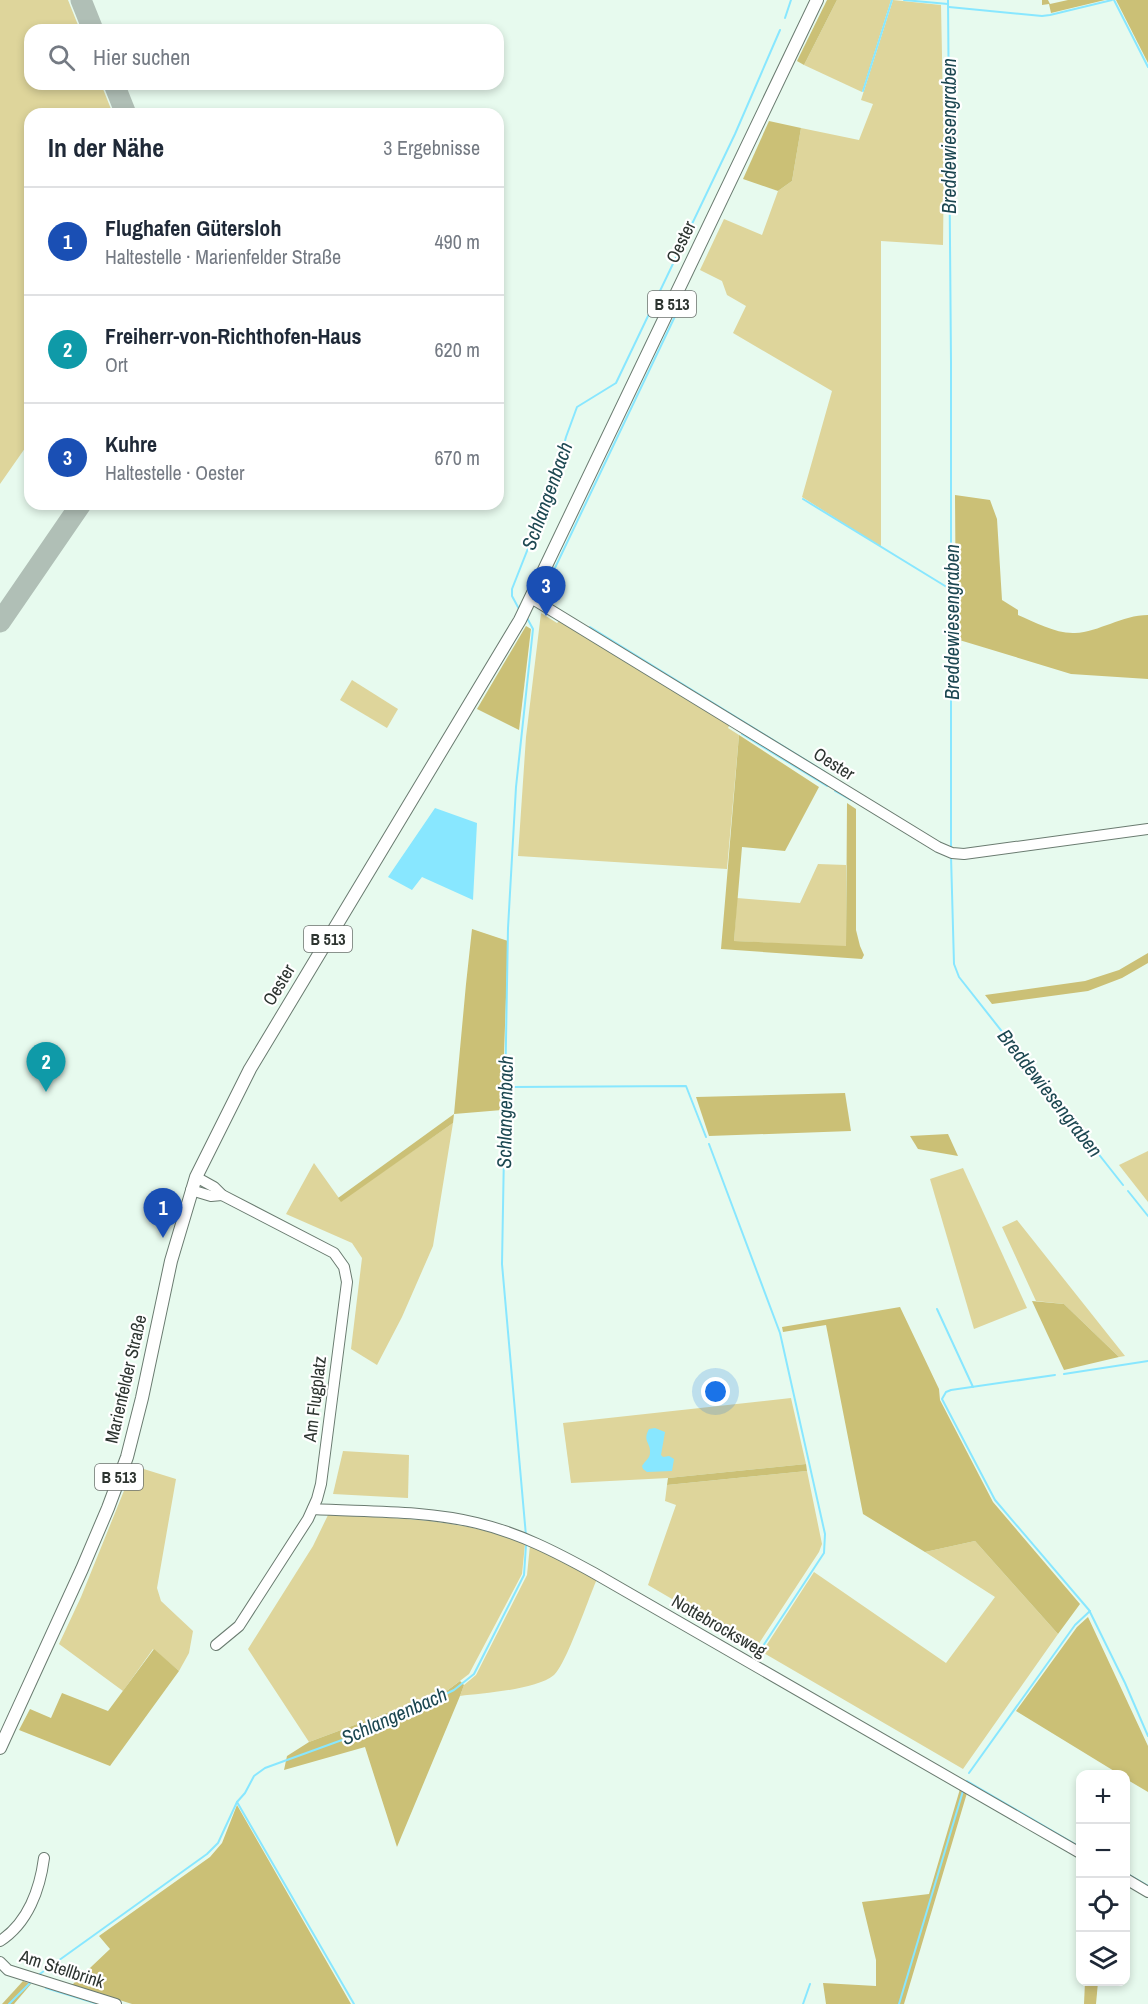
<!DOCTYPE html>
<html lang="de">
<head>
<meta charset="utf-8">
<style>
  body { margin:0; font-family:"Archivo Narrow",sans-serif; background:#f6f6f7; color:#1f2937 }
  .controls { position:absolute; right:18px; bottom:18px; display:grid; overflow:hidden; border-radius:12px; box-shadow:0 3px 9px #0003 }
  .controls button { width:54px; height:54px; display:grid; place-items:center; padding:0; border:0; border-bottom:2px solid #e0e1e3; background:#fff; color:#1f2937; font:30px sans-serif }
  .you { position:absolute; left:716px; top:1392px; width:21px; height:21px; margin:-15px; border:4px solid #fff; border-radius:50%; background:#1a73e8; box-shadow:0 0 0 9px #1a73e833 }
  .badge { display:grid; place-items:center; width:39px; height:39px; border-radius:50%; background:#965ed7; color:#fff; font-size:20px; font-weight:700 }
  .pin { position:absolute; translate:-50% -50px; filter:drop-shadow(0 2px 3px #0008) }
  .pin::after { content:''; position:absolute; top:32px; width:21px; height:18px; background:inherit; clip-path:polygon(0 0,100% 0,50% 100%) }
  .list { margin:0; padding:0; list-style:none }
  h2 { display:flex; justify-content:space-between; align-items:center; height:78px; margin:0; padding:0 24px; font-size:26px }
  h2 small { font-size:20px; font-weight:400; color:#747a83 }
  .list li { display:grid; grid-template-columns:39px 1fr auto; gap:18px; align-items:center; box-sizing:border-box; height:108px; padding:0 24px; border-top:2px solid #e0e1e3 }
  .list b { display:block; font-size:22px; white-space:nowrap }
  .list p { margin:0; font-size:20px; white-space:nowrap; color:#747a83 }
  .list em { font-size:20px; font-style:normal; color:#747a83 }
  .icon { flex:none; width:33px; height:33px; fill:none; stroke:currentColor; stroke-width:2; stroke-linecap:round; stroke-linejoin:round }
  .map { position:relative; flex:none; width:1148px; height:2004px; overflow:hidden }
  .search { position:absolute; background:#fff; box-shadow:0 3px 9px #0003; left:24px; top:24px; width:480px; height:66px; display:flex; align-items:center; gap:15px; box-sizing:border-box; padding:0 21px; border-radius:18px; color:#747a83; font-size:22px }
  .panel { position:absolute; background:#fff; box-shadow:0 3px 9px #0003; left:24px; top:108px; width:480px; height:402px; border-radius:18px }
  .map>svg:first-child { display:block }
  .green { fill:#ded59b }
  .forest { fill:#cbc076 }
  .water { fill:#88e7ff }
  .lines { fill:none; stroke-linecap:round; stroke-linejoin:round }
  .stream { stroke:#88e7ff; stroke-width:2 }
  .taxiway { stroke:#b0bfb6; stroke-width:21 }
  .minor-casing { stroke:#6a7b70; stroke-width:12 }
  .major-casing { stroke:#6a7b70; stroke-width:14 }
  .minor { stroke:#fff; stroke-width:10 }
  .major { stroke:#fff; stroke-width:12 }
  .labels { text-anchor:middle; stroke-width:4.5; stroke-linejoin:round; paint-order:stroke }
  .shield { fill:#fff; stroke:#6c716e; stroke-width:1.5 }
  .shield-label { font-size:16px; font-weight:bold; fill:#2d3430 }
  .street-label { font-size:18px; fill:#2d3430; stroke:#fff }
  .water-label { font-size:20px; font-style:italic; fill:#1c4751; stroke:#fff }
</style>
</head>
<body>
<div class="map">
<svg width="1148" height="2004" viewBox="0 0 1148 2004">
  <rect width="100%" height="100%" fill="#e7faee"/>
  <g class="green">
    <polygon points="0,0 68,0 80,30 30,30 30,84 101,84 113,114 30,114 30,441 0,484"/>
    <polygon points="837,0 891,0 862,92 804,65"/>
    <polygon points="893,0 941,5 944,157 943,245 881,241 881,547 802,497 832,391 733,333 746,306 727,295 722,281 700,270 724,219 762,235 778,191 792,181 801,128 859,140 873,104 861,100"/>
    <polygon points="541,613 557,623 560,620 730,724 728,728 739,735 727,869 518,856 526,737"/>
    <polygon points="352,680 398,709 387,728 340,700"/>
    <polygon points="818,864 846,865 846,947 734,941 737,898 800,903"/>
    <polygon points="453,1123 433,1246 402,1317 377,1365 351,1349 362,1258 352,1243 286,1214 314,1163 341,1201"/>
    <polygon points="1148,1151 1148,1202 1119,1165"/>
    <polygon points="963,1168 1027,1308 974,1329 930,1179"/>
    <polygon points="1017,1220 1125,1356 1119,1357 1064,1304 1036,1301 1002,1227"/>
    <polygon points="791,1398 806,1464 668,1478 571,1483 563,1423"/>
    <polygon points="343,1451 409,1455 408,1498 333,1494"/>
    <polygon points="134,1466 176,1479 157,1588 161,1601 193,1631 189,1653 179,1671 153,1649 123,1691 59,1644 81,1597"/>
    <polygon points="807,1471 822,1544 819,1552 756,1648 648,1585 676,1505 665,1501 667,1485"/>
    <path d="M328 1515C395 1518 462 1518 525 1544L522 1574 469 1674 448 1690 309 1742 248 1649 313 1546Z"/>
    <polygon points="975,1541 1058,1634 963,1769 762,1652 814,1572 946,1663 995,1597 925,1552"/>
    <path d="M530 1545 597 1579C589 1597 566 1665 554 1675 536 1690 483 1693 460 1696L464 1685 476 1675 527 1575Z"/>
  </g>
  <g class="forest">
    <polygon points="827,0 837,0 804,65 797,61"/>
    <polygon points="1042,0 1048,0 1050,4 1068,0 1105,0 1051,13 1049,4 1042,5"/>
    <polygon points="1116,0 1148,0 1148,63"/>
    <polygon points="769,121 801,128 792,181 778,191 743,179"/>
    <path d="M955 495 990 500 997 519 1002 600 1018 610V615C1035 622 1056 634 1075 633 1099 632 1122 615 1148 615V679L1071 674 956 639Z"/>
    <polygon points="526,626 531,629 519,730 477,709"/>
    <polygon points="739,735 819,787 785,851 742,847 734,941 846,946 847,803 856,809 856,930 860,946 864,955 862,959 721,949"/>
    <polygon points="472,929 508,941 502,1110 454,1114 453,1123 341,1202 338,1198 454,1114 466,984"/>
    <polygon points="1148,953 1148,963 1122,978 1088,991 992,1004 985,995 1085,981 1119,970"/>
    <polygon points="845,1093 851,1131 709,1136 696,1097"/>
    <polygon points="948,1134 958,1156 918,1149 910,1136"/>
    <polygon points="1032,1301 1064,1304 1119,1357 1064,1370"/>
    <polygon points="900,1307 939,1389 940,1400 993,1502 1080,1604 1058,1634 975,1541 925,1552 863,1514 826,1325 783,1332 782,1327"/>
    <polygon points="806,1464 807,1471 667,1485 668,1478"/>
    <polygon points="1088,1617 1148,1746 1148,1792 1126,1779 1126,1774 1119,1774 1016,1711 1077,1627"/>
    <polygon points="154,1649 179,1671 110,1766 19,1730 30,1709 51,1718 62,1693 108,1711"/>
    <polygon points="460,1681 464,1685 460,1696 397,1847 365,1747 284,1770 287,1756 309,1742 448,1690"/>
    <polygon points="960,1789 967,1793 904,2004 826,2004 823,1983 876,1986 876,1960 862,1902 929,1894"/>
    <polygon points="237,1805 351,2004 132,2004 72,1985 110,1949 99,1936 210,1857 222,1843"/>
    <polygon points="23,1981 31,1984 14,2004 2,2004"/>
    <polygon points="1085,1982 1098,1982 1096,2004 1084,2004"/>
  </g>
  <g class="water">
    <polygon points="435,808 477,823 473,900 422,877 412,890 388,877"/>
    <path d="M655 1428 665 1432 661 1455 663 1457 669 1456 674 1459 672 1471 647 1472 643 1469 642 1466C645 1461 650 1458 650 1453 651 1442 642 1442 649 1429Z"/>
  </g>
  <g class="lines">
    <g class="stream">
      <polyline points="904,0 948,4"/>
      <polyline points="948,0 951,362 951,847"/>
      <polyline points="1114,0 1148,67"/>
      <polyline points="949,7 1042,16 1050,15 1112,0"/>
      <polyline points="785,18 791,0"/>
      <polyline points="863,91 892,0"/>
      <polyline points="803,499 950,589"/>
      <polyline points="543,593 678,310"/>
      <polyline points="519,609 512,596 512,589 553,485 566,437 577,407 616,383 735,134 780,30"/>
      <polyline points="590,627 825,772"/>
      <polyline points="742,734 827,786"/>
      <polyline points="835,791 851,800"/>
      <polyline points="951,856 954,964 959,977 1123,1185"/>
      <polyline points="512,1087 686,1086 706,1137"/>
      <polyline points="709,1144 780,1333 825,1534 824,1553 763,1646"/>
      <polyline points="1128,1191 1148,1216"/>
      <polyline points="937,1309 973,1387"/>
      <polyline points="1064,1374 1148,1361"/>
      <polyline points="1055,1375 951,1390 946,1392 942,1399 995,1500 1089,1610 1125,1683 1148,1736"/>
      <polyline points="526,1536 502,1264 508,928 516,787 533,629 527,618"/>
      <polyline points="969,1773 1075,1625 1090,1611"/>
      <polyline points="967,1781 1080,1847"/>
      <polyline points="237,1802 354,2004"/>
      <polyline points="1126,1873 1148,1886"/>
      <polyline points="37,1976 207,1854 218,1843 237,1802 245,1793 254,1776 265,1768 364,1732 395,1714 415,1709 454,1690 474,1674 524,1575 526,1545"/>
      <polyline points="46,1988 98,2004"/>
      <polyline points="9,2004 31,1982"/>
      <polyline points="803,2004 810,1984"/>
      <polyline points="899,2004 963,1791"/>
    </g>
    <g class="taxiway">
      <polyline points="81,0 93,30"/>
      <polyline points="114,84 126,114"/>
      <polyline points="0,622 81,504"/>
    </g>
    <defs>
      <g id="minor">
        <polyline points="531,598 938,847 952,853 964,854 1148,829"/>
        <polyline points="196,1177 214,1187 222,1195 334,1253 344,1267 347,1282 321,1484 317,1499 308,1519 239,1626 216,1645"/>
        <polyline points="191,1190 211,1196 222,1195"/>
        <path d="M313 1509C367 1512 424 1510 477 1523 519 1533 556 1552 594 1573L1080 1853"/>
        <polyline points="1126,1879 1148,1892"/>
        <path d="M0 1941C28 1923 40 1889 44 1858"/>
        <polyline points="0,1962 8,1970 116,2004"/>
      </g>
      <polyline id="major" points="0,1748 82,1569 108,1508 127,1457 142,1398 171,1261 196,1177 250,1069 520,620 817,0"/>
    </defs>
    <use href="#minor" class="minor-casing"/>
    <use href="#major" class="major-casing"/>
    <use href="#minor" class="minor"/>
    <use href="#major" class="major"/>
  </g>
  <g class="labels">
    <g class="shield">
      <rect x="648" y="291" width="48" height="26" rx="4.5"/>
      <rect x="304" y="926" width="48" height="26" rx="4.5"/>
      <rect x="95" y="1464" width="48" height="26" rx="4.5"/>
    </g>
    <g class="shield-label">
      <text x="672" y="310">B 513</text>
      <text x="328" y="945">B 513</text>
      <text x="119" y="1483">B 513</text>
    </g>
    <g class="street-label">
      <text transform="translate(681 242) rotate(-64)" y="6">Oester</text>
      <text transform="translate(834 764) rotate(32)" y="6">Oester</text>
      <text transform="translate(279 985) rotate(-59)" y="6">Oester</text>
      <text transform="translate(126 1379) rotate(-77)" y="6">Marienfelder Straße</text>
      <text transform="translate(315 1399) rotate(-83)" y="6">Am Flugplatz</text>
      <text transform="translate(719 1626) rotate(30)" y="6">Nottebrocksweg</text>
      <text transform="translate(62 1969) rotate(18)" y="6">Am Stellbrink</text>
    </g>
    <g class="water-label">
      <text transform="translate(949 136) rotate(-90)" y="7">Breddewiesengraben</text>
      <text transform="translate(547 496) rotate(-70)" y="7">Schlangenbach</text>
      <text transform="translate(952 622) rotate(-90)" y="7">Breddewiesengraben</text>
      <text transform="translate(1050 1093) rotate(52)" y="7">Breddewiesengraben</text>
      <text transform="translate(505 1112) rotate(-89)" y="7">Schlangenbach</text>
      <text transform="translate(394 1716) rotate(-24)" y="7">Schlangenbach</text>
    </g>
  </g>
</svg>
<div class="controls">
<button>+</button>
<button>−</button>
<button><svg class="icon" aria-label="locate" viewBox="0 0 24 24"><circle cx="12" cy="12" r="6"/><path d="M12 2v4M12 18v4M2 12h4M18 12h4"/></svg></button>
<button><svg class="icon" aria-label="layers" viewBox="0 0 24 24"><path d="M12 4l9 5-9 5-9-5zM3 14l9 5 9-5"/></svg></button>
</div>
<div class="you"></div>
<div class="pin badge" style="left:163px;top:1238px;background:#1a4fb4">1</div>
<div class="pin badge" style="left:46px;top:1092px;background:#0f9aa8">2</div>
<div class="pin badge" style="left:546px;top:616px;background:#1a4fb4">3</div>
<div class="search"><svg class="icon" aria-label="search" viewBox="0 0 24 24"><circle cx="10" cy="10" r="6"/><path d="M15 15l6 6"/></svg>Hier suchen</div>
<section class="panel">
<h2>In der Nähe<small>3 Ergebnisse</small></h2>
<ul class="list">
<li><span class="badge" style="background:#1a4fb4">1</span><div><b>Flughafen Gütersloh</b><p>Haltestelle · Marienfelder Straße</p></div><em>490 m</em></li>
<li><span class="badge" style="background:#0f9aa8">2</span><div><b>Freiherr-von-Richthofen-Haus</b><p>Ort</p></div><em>620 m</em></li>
<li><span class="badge" style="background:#1a4fb4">3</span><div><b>Kuhre</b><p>Haltestelle · Oester</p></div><em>670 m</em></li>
</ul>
</section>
</div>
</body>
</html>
